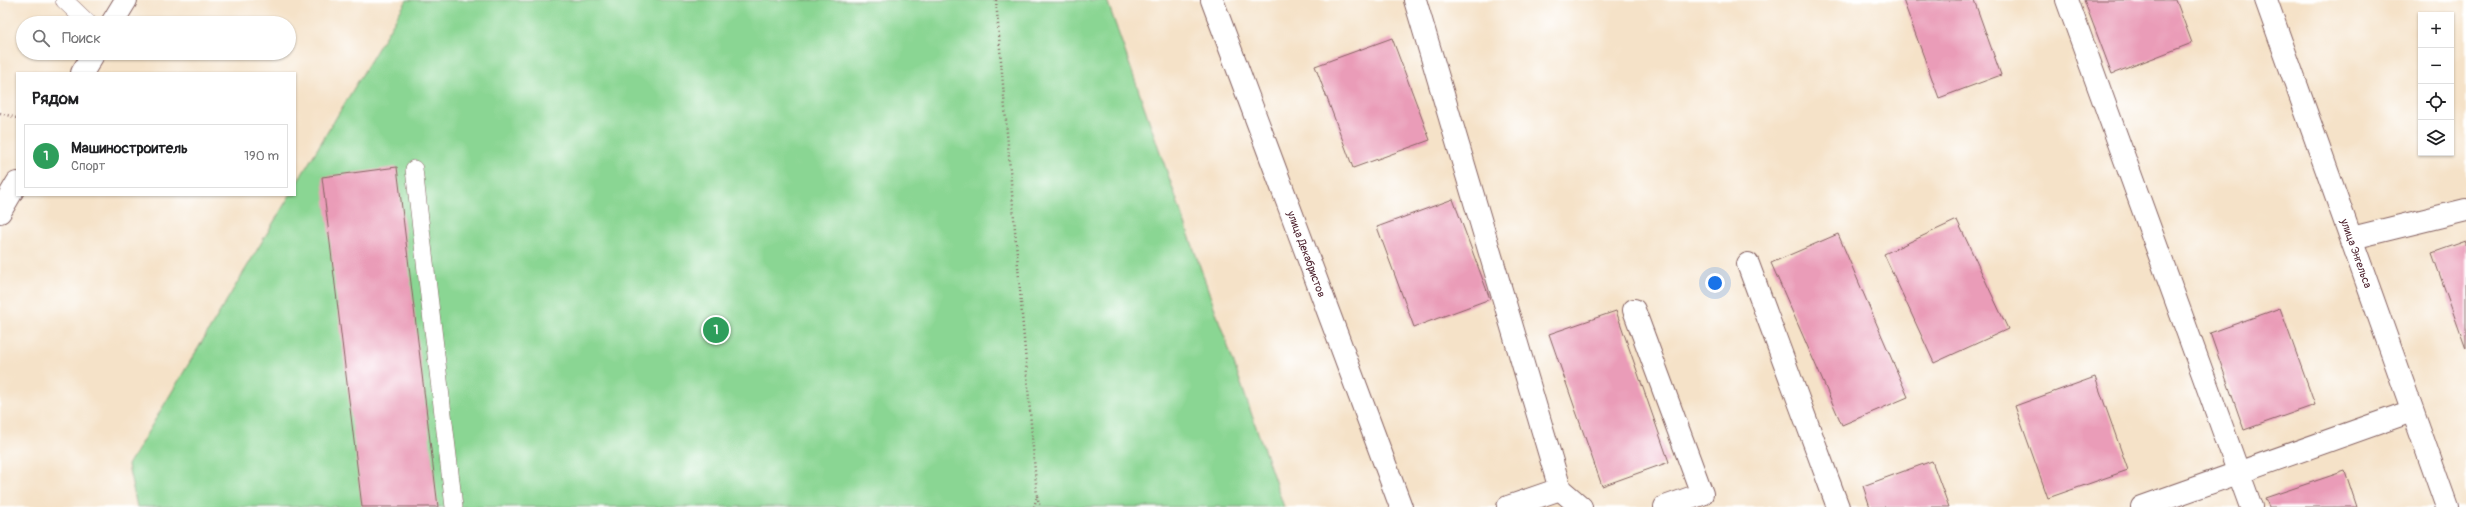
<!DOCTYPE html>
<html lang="ru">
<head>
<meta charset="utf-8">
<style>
  body { margin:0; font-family:Pangolin,sans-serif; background:#f6f6f6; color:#202124 }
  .controls { position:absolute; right:12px; top:12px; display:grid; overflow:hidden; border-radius:0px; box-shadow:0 1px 3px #0004 }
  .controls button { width:36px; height:36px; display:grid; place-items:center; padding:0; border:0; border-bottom:1px solid #e0e0e0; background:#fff; color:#202124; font:20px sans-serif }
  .you { position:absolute; left:1715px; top:283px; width:14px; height:14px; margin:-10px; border:3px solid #fff; border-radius:50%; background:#1a73e8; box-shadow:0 0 0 6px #1a73e833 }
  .badge { display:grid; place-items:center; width:26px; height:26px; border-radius:50%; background:#1f6fb2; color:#fff; font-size:13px; font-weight:700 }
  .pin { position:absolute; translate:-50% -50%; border:2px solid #fff; box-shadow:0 1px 4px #0006 }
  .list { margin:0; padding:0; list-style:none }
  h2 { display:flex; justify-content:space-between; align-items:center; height:52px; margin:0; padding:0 16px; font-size:17px }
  h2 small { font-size:13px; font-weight:400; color:#757577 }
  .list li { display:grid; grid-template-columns:26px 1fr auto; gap:12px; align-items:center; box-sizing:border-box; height:64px; margin:0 8px 8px; padding:0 8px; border:1px solid #e0e0e0; border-radius:0px }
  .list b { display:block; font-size:15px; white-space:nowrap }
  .list p { margin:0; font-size:13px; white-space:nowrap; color:#757577 }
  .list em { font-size:13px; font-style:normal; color:#757577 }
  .icon { flex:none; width:22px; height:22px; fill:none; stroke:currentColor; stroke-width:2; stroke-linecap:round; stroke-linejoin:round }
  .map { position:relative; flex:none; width:2466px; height:507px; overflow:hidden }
  .search { position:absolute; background:#fff; box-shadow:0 1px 3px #0004; left:16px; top:16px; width:280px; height:44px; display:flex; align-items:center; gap:10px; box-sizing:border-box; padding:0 14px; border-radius:22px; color:#757577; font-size:15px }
  .panel { position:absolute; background:#fff; box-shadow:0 1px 3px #0004; left:16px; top:72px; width:280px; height:124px; border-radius:0px }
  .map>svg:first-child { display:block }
  .green { fill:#8ad693; stroke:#6a7a5f }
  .building { fill:#ea9cb8 }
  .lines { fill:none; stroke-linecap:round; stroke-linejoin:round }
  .service-casing { stroke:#866362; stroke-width:18 }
  .minor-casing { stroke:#866362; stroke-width:24 }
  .tertiary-casing { stroke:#866362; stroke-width:24 }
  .secondary-casing { stroke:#866362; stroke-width:24 }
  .path { stroke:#866362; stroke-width:2.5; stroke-dasharray:1 3; stroke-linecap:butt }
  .service { stroke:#fff; stroke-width:17 }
  .minor { stroke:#fff; stroke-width:22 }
  .tertiary { stroke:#fff; stroke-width:22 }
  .secondary { stroke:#fff; stroke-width:22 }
  .labels { text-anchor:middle; stroke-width:3; stroke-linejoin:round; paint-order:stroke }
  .street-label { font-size:11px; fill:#4a1f2b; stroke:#fff }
</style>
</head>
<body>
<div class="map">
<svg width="2466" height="507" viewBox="0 0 2466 507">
  <rect width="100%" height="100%" fill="#fff"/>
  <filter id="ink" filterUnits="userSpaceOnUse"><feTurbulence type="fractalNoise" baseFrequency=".025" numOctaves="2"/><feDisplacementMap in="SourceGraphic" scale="8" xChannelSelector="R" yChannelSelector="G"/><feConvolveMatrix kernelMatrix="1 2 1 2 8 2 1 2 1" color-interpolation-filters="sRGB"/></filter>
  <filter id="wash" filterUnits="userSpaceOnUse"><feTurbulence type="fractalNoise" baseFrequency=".012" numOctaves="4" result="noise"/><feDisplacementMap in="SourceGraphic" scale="16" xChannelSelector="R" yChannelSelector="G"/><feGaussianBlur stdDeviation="0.9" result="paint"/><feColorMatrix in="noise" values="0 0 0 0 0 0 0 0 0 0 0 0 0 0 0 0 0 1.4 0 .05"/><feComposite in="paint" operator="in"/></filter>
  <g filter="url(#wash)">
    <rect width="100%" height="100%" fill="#f5e2c8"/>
    <polygon class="green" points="407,0 1107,0 1284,507 137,507 128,465 290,195 295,195 295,186"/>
    <g id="blocks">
      <g class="building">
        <polygon points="1903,0 1974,0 2001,75 1939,98"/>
        <polygon points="2084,0 2176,0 2192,43 2112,74"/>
        <polygon points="1392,38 1430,140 1353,168 1315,66"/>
        <polygon points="397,167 438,507 362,507 322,177"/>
        <polygon points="1453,199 1490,299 1414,327 1377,227"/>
        <polygon points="1957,220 2008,329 1934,363 1884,254"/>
        <polygon points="1838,234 1908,397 1842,425 1771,263"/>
        <polygon points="2466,241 2466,349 2432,253"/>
        <polygon points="2280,308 2315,405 2244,430 2210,333"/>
        <polygon points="1616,311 1669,462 1602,486 1549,334"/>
        <polygon points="2095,377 2128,470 2048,498 2015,406"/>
        <polygon points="1932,461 1949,507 1870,507 1863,486"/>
        <polygon points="2345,471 2357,507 2269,507 2265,498"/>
      </g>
    </g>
  </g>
  <g filter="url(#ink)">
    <use href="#blocks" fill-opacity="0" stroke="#866362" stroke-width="1"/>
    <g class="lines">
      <defs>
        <g id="service">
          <polyline points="64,0 88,23"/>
          <polyline points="414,169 454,507"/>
        </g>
        <g id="minor">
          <path id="s1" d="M1212 0 1401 507"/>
          <polyline points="1415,0 1560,489 1581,507"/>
          <polyline points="2067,0 2251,507"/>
          <polyline points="2352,238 2466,210"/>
          <polyline points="1748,264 1838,507"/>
          <polyline points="1634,310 1702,494 1665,507"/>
          <polyline points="1508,507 1560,489"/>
          <polyline points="2142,507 2412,411"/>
        </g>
        <g id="tertiary">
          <polyline points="112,23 126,0"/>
          <polyline points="82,73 94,53"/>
          <polyline points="0,212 17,183"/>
        </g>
        <g id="secondary">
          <path id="s2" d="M2266 0 2447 507"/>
        </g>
      </defs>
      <use href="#service" class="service-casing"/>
      <use href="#minor" class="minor-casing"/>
      <use href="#tertiary" class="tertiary-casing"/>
      <use href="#secondary" class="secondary-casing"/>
      <g class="path">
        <polyline points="996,0 1037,496 1034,507"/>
        <polyline points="0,113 17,118"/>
        <polyline points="1037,496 1040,507"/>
      </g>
      <use href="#service" class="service"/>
      <use href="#minor" class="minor"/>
      <use href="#tertiary" class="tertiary"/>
      <use href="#secondary" class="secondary"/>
    </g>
  </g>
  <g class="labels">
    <g class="street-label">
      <text dy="4" stroke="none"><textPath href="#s2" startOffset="269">улица Энгельса</textPath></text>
      <text dy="4" stroke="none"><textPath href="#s1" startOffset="271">улица Декабристов</textPath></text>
    </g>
  </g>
</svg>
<div class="controls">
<button>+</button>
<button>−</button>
<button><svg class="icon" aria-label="locate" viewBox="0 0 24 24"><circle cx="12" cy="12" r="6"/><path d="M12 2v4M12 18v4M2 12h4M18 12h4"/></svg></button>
<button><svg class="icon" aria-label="layers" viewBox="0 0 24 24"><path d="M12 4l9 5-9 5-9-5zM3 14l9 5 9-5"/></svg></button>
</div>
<div class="you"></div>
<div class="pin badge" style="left:716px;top:330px;background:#2e9e5b">1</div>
<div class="search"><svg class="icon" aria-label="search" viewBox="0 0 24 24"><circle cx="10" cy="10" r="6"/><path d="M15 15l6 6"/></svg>Поиск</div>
<section class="panel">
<h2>Рядом<small></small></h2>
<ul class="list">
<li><span class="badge" style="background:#2e9e5b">1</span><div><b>Машиностроитель</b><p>Спорт</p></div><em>190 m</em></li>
</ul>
</section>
</div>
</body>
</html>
